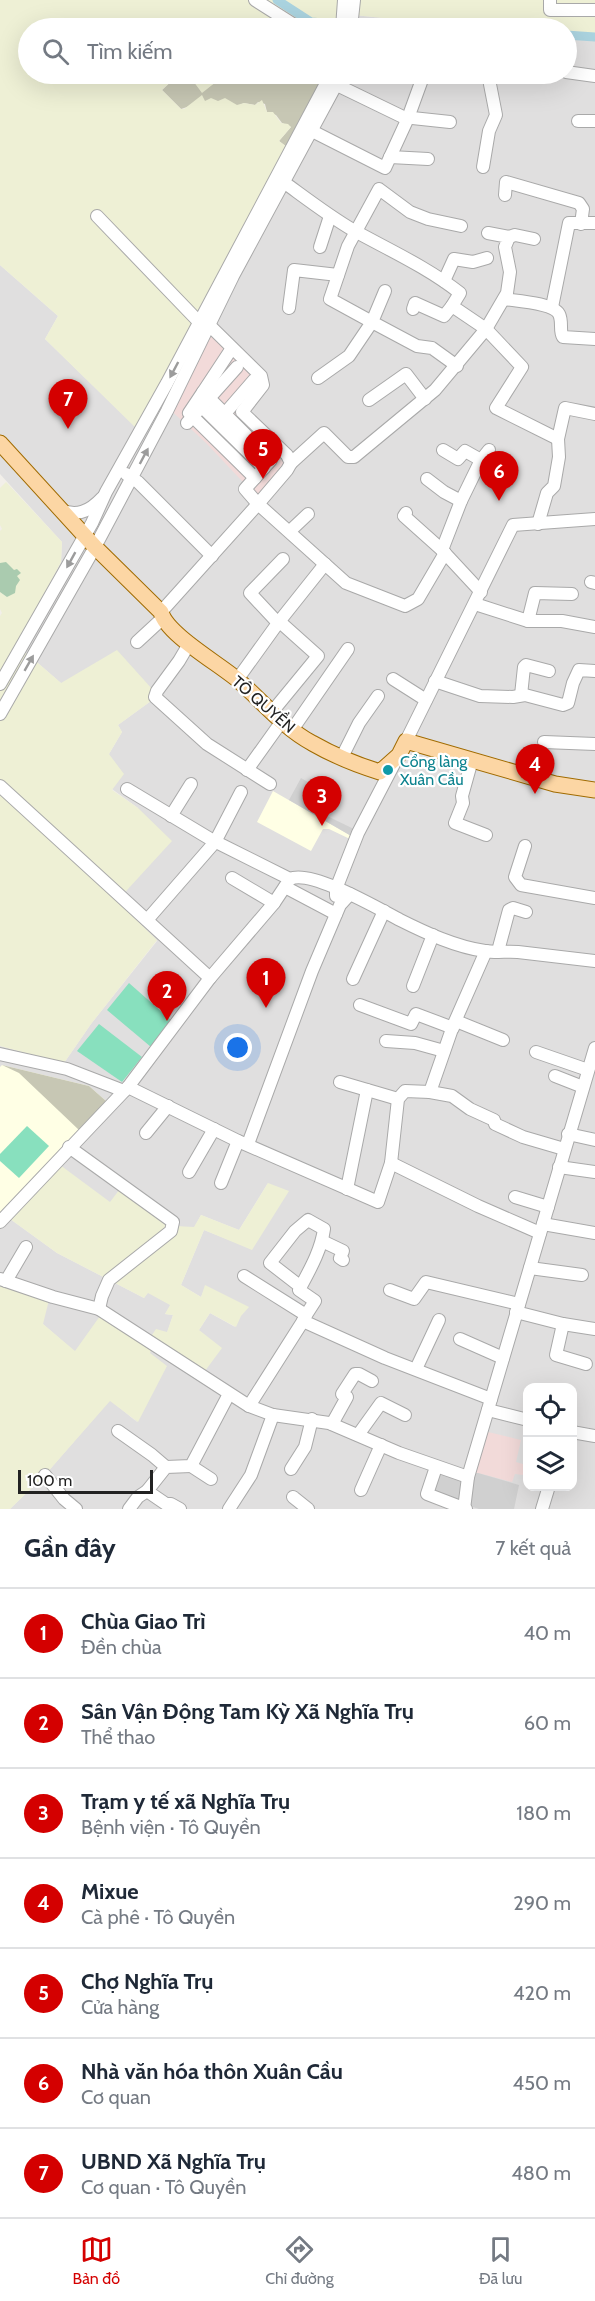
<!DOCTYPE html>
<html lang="vi">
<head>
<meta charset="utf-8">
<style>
  body { margin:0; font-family:Cabin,sans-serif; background:#f2f2f3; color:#1f2937 }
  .controls { position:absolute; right:18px; bottom:18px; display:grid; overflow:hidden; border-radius:12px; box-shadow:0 6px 24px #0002 }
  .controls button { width:54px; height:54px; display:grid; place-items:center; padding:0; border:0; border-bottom:2px solid #e0e1e3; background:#fff; color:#1f2937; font:30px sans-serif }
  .scale { position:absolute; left:18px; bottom:15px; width:135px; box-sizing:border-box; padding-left:6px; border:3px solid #222; border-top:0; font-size:16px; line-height:21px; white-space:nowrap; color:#222; -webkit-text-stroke:4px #fff; paint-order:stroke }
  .you { position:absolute; left:238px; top:1048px; width:21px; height:21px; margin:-15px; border:4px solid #fff; border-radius:50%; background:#1a73e8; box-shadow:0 0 0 9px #1a73e833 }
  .badge { display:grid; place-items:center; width:39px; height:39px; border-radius:50%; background:#d40000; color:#fff; font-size:20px; font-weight:700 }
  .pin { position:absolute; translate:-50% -50px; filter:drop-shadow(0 2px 3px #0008) }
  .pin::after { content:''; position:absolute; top:32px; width:21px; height:18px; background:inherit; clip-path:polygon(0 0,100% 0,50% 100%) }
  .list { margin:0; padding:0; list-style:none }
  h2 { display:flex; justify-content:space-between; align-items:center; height:78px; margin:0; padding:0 24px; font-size:26px }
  h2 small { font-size:20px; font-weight:400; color:#747a83 }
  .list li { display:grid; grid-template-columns:39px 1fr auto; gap:18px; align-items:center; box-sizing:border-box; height:90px; padding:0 24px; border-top:2px solid #e0e1e3 }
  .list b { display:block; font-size:22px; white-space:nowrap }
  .list p { margin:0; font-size:20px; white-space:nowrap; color:#747a83 }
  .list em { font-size:20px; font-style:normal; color:#747a83 }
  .icon { flex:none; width:33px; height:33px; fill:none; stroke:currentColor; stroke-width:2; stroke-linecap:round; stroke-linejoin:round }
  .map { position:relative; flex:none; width:595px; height:1509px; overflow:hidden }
  .search { position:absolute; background:#fff; box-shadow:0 6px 24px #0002; left:18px; right:18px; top:18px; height:66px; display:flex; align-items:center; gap:15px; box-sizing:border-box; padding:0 21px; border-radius:33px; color:#747a83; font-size:22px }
  .sheet { height:708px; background:#fff }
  nav { display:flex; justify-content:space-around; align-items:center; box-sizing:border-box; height:84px; border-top:2px solid #e0e1e3; background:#fff; font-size:16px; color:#747a83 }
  nav a { display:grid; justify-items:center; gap:3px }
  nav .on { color:#d40000 }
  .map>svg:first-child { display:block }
  .residential { fill:#e0dfdf; fill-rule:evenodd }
  .commercial { fill:#f2dad9 }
  .education { fill:#ffffe5 }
  .religious { fill:#d0d0d0 }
  .construction { fill:#c7c7b4 }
  .farmland { fill:#eef0d5 }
  .cemetery { fill:#aacbaf }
  .pitch { fill:#88e0be }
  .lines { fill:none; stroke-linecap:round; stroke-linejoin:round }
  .canal { stroke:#aad3df; stroke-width:9 }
  .minor-casing { stroke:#a9a9a9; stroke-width:14 }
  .major-casing { stroke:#a06b00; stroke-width:17 }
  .minor { stroke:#fff; stroke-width:12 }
  .major { stroke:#fcd6a4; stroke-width:15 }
  .oneway { fill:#9c9c9c }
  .culture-dot { fill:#0f9aa8; stroke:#fff; stroke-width:2 }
  .labels { text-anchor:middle; stroke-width:4.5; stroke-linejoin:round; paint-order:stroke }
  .street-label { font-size:16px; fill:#222; stroke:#fff }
  .culture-label { font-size:16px; fill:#0d838f; stroke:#fff; text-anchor:start }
</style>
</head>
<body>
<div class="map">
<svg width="595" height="1509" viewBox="0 0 595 1509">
  <rect width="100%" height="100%" fill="#f2efe9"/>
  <g class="residential">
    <polygon points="343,14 485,28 342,28"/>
    <path d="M567 37 595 40V1509H10L45 1475 110 1400 137 1422 75 1352 43 1324 0 1279V1046L64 1063 91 1024 157 941 117 901 138 808 112 789 109 754 122 732 118 725 151 701 61 683 17 645 61 562 62 542 0 474V265L58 316 45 339 140 431 331 74H566ZM268 1183 252 1249 204 1230 181 1285 201 1297 206 1286 235 1327 210 1313 199 1330 148 1341 167 1333 173 1315 165 1314 171 1305 148 1292 144 1298 57 1253 6 1216 111 1202 123 1186 173 1226 194 1228 201 1215 239 1230ZM528 1388H572V1486H528Z"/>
  </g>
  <g class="commercial">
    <polygon points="200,325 254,369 242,412 290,460 260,500 206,443 164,404"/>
    <polygon points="484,1431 521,1440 516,1462 526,1465 523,1475 515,1474 512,1482 478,1473 471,1484"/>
  </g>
  <g class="education">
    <polygon points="273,791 353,837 352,840 329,829 323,829 311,851 257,822"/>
    <polygon points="2,1065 89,1086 106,1101 0,1214 0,1067"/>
  </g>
  <g class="religious">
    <polygon points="301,778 325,792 323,797 331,801 325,815 356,830 353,837 289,800"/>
    <polygon points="438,1463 466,1473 478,1473 519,1485 514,1509 479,1509 430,1493"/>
  </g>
  <g class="construction">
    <polygon points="179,74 188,74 202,92 226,74 331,74 291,150 279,141 291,127 282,123 276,115 267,112 265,104 258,102 255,105 244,103 237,106 205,101 181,109 162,90"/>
    <polygon points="2,1065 89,1086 106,1101 79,1130 19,1073"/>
  </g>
  <g class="farmland">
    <polygon points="0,0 595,0 595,40 567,37 566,28 485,28 343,14 342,28 286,28 269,18 259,28 28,28 28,74 179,74 162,90 181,109 184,109 202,95 205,101 211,98 218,101 225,98 237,105 244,103 255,105 262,100 267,112 273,112 281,123 288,124 291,127 279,141 291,150 140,432 45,339 58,316 0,265"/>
    <polygon points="188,74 226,74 202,93"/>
    <polygon points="6,482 62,542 61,562 17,645 61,683 117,650 153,690 151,701 118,725 122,732 109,754 124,774 112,790 138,808 172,841 117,901 157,940 91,1024 64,1063 0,1046 0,616 2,613 0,609 0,592 7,597 15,586 17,577 14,570 0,563 0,531 2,529 0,525 0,488"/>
    <polygon points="56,1162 110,1202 123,1185 174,1226 194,1227 201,1215 239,1230 268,1183 289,1191 252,1250 204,1230 181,1285 201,1297 205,1285 249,1307 241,1316 236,1327 210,1313 199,1330 222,1348 202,1375 148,1341 156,1329 167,1332 173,1315 165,1314 170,1305 148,1293 144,1298 57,1253 6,1216"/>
    <polygon points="0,1279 50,1296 43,1324 75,1351 100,1316 151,1350 150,1353 167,1366 138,1422 110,1401 45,1475 10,1509 0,1509"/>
  </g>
  <polygon class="cemetery" points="6,562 14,570 17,569 21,573 17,576 20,580 16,586 15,593 7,597 0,592 0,563"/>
  <g class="pitch">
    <polygon points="129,983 172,1021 151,1047 107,1010"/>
    <polygon points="99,1024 142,1057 122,1082 77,1051"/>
    <polygon points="27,1126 49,1146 19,1178 0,1161 0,1154"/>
  </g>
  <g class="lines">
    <g class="canal">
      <polyline points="277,0 311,22 337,24"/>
      <polyline points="364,23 462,28"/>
      <polyline points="566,35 595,37"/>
    </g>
    <defs>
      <g id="minor">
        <polyline points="255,0 299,28"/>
        <polyline points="550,0 550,10 595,10"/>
        <polyline points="342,28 344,0"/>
        <polyline points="351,28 354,0"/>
        <polyline points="566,72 595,76"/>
        <polyline points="337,85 403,117 450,122"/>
        <polyline points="578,121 595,121"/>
        <polyline points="312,131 385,168 408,118 424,74"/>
        <polyline points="390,157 428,159"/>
        <polyline points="483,167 489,131 496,115 488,74"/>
        <path d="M279 181 285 183C307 199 329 216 353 230 389 250 427 267 460 293L452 306 486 329 522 367 496 408 558 439"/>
        <polyline points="505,195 506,182 579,203 583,209 581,224"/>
        <polyline points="97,216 199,322"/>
        <polyline points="509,237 515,235 534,239"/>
        <polyline points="320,247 330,216"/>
        <polyline points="444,281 454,259 473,262 487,258"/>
        <polyline points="385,291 372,322 417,346 432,348 457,366"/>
        <path d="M504 299C517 301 553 303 559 314 563 322 559 331 563 337L595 339"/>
        <polyline points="552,307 569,223 595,223"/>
        <polyline points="289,308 294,270 338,275"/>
        <polyline points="413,309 415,303 444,316 452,306"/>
        <polyline points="232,348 203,392 271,460 245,489 258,504 346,583 405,606 418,599 445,553"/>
        <polyline points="318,378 349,356 372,322 330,299 348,246 379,189 410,212 428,219 461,226"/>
        <polyline points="203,392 189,413 255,478"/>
        <polyline points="369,400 406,374 425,399"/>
        <polyline points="197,402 264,468"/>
        <polyline points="221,418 254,380"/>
        <polyline points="187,423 237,367"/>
        <polyline points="481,460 489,450"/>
        <polyline points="291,463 324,433 348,457 354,457 435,390 486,329 507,293 510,272 505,247 509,237 488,233"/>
        <polyline points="126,474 138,482 212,556"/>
        <polyline points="427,479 444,492 461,501"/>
        <path d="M59 509C76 518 90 511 102 498"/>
        <polyline points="406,513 404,516 442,550 481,592"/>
        <polyline points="538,524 547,493 554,486 559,457 558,439 565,408 595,414"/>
        <polyline points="290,531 308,514"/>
        <polyline points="442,550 461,501 481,460 465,451 458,459 443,450"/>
        <polyline points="591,582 595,583"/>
        <polyline points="475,604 528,621 535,593 572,594"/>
        <polyline points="161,612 258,504 287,470 291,463 287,455 242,412 263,385 261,376 206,322"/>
        <polyline points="528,621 562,621 595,627"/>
        <polyline points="278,623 250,593 283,559"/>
        <polyline points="137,642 163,618"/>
        <polyline points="189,644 179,661 157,691 155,697 207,744 270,784"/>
        <polyline points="393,679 426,700"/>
        <polyline points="237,680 278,623 325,564"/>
        <polyline points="435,681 480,696 513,697 525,695 563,705 568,703 573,683 579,670 595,671"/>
        <polyline points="0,684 92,523 106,492 167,383 331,74"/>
        <polyline points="521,695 524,667 526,665 549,671"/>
        <polyline points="272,712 318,656 280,622"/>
        <polyline points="0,714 95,547 167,411 233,276 342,74"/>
        <polyline points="292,730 348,649"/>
        <polyline points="406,741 513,525 595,519"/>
        <polyline points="544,742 595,744"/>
        <polyline points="342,757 359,723 378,696"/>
        <polyline points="472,760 462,796 463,803 455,823 486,835"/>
        <polyline points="247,770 282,721"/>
        <polyline points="0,786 210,978"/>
        <polyline points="127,789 212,840 290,879"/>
        <polyline points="171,816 191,784"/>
        <polyline points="525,846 515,877 521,885 595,898"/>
        <polyline points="232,878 274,903"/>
        <polyline points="285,887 336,914"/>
        <polyline points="336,896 336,889 358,833 395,762"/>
        <polyline points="147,920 215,842 241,792"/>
        <polyline points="498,951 509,910 513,908 526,912"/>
        <polyline points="353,979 384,911"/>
        <polyline points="413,986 433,935"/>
        <polyline points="360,1005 411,1024 416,1014 453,1028"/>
        <polyline points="456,1021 503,1040"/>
        <polyline points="386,1041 415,1043 444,1051"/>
        <polyline points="536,1052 588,1070"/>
        <polyline points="0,1054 67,1069 124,1091"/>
        <polyline points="555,1076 583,1087"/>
        <polyline points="340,1082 398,1099"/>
        <polyline points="128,1087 238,1141 378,1202 391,1163 398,1099 405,1091 430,1092 452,1096 470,1109 494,1120 495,1124 523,1137 564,1149"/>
        <polyline points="430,1092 453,1026 486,951"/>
        <polyline points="146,1133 168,1106"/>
        <polyline points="568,1134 595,1140"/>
        <polyline points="248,1144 312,971 340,905 350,894"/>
        <polyline points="69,1147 173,1222 171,1231 109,1280 102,1296 99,1309"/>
        <polyline points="391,1163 478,1206 540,1233"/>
        <polyline points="559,1167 595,1172"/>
        <polyline points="189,1172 214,1129"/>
        <polyline points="221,1183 238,1141"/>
        <polyline points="347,1189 367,1090"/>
        <polyline points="515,1197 548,1207"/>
        <path d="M0 1222 128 1087 210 978 274 903 290 879C311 869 379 909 400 920 426 933 456 947 485 951 496 953 507 951 518 952 543 955 569 958 595 961"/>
        <polyline points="543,1224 595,1233"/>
        <polyline points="322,1241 343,1251 340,1258 343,1260"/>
        <polyline points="530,1268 582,1275"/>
        <polyline points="244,1276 306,1315 303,1321 385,1358 491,1399"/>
        <polyline points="0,1279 53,1297 99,1309 249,1406 273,1415 329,1423 399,1453 468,1477"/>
        <polyline points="6,1281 26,1247"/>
        <path d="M301 1287 270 1263 295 1231 308 1220 324 1229C321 1251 309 1271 299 1290L315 1301 306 1315"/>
        <polyline points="390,1290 414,1299 426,1282 519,1304"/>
        <polyline points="516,1312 563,1324 595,1329"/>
        <polyline points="563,1324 556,1355 586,1364"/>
        <polyline points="460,1339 503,1358"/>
        <polyline points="416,1369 439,1320"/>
        <polyline points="249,1406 303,1321"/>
        <polyline points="488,1410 528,1420"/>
        <polyline points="332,1424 347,1397 342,1394 355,1374 359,1374 372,1381"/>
        <polyline points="118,1431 152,1455 166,1467"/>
        <polyline points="572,1432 595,1436"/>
        <polyline points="358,1435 381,1403 405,1415"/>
        <polyline points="191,1466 211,1479"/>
        <polyline points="436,1467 427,1494 466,1509"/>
        <polyline points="291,1469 305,1447 312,1419"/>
        <polyline points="45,1475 64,1499 76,1509"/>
        <polyline points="361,1490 381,1445"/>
        <polyline points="147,1491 166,1504 171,1504 180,1509"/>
        <polyline points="293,1497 308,1509"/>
        <polyline points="129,1509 138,1497 147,1491 166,1467 191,1466 229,1394"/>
        <polyline points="229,1509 251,1475 273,1415"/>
        <polyline points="464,1509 468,1477 595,1048"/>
        <polyline points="542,1509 549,1486"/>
      </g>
      <path id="major" d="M0 443 95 547 161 612C166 634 221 665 239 681 263 702 284 728 312 743 333 755 357 765 380 772L399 755 406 741 555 784 595 790"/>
    </defs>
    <use href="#minor" class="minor-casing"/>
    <use href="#major" class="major-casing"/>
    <use href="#minor" class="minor"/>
    <use href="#major" class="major"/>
  </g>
  <defs><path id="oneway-solid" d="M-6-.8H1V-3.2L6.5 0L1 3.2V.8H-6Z" transform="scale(1.5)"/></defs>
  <g class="oneway">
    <use href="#oneway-solid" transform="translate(174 370) rotate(118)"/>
    <use href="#oneway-solid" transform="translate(144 456) rotate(-62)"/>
    <use href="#oneway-solid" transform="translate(71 560) rotate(119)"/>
    <use href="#oneway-solid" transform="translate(29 663) rotate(-60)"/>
  </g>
  <circle class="culture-dot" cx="388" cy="770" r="6"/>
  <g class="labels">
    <g class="street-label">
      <text transform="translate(264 704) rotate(41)" y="6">TÔ QUYỀN</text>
    </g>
    <g class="culture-label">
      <text x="400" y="767">Cổng làng<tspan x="400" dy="18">Xuân Cầu</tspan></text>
    </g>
  </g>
</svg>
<div class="controls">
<button><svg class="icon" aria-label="locate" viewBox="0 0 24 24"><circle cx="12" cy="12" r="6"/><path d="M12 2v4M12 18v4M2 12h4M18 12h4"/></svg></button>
<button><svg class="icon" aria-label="layers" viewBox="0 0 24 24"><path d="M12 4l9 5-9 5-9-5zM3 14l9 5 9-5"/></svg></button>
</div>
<div class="scale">100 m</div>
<div class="you"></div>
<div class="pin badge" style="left:266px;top:1008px">1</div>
<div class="pin badge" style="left:167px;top:1021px">2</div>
<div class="pin badge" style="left:322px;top:826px">3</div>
<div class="pin badge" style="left:535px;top:794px">4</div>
<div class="pin badge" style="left:263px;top:479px">5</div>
<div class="pin badge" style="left:499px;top:501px">6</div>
<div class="pin badge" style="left:68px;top:429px">7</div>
<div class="search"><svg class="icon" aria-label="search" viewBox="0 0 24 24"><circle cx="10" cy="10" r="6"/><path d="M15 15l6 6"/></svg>Tìm kiếm</div>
</div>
<section class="sheet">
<h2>Gần đây<small>7 kết quả</small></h2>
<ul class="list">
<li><span class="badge">1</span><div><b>Chùa Giao Trì</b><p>Đền chùa</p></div><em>40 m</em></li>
<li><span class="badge">2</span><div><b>Sân Vận Động Tam Kỳ Xã Nghĩa Trụ</b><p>Thể thao</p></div><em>60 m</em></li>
<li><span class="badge">3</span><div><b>Trạm y tế xã Nghĩa Trụ</b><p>Bệnh viện · Tô Quyền</p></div><em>180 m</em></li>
<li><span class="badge">4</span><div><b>Mixue</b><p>Cà phê · Tô Quyền</p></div><em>290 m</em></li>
<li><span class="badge">5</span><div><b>Chợ Nghĩa Trụ</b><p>Cửa hàng</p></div><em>420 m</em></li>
<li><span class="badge">6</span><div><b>Nhà văn hóa thôn Xuân Cầu</b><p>Cơ quan</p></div><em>450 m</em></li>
<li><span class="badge">7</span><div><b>UBND Xã Nghĩa Trụ</b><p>Cơ quan · Tô Quyền</p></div><em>480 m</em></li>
</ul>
</section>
<nav>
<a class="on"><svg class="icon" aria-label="map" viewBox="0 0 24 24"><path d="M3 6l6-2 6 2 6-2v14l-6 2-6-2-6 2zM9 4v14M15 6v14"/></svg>Bản đồ</a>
<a><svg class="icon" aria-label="directions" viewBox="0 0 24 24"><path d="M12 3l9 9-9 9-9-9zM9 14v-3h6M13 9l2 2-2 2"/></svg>Chỉ đường</a>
<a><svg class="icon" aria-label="saved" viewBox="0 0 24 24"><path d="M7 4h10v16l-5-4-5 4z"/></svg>Đã lưu</a>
</nav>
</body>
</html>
